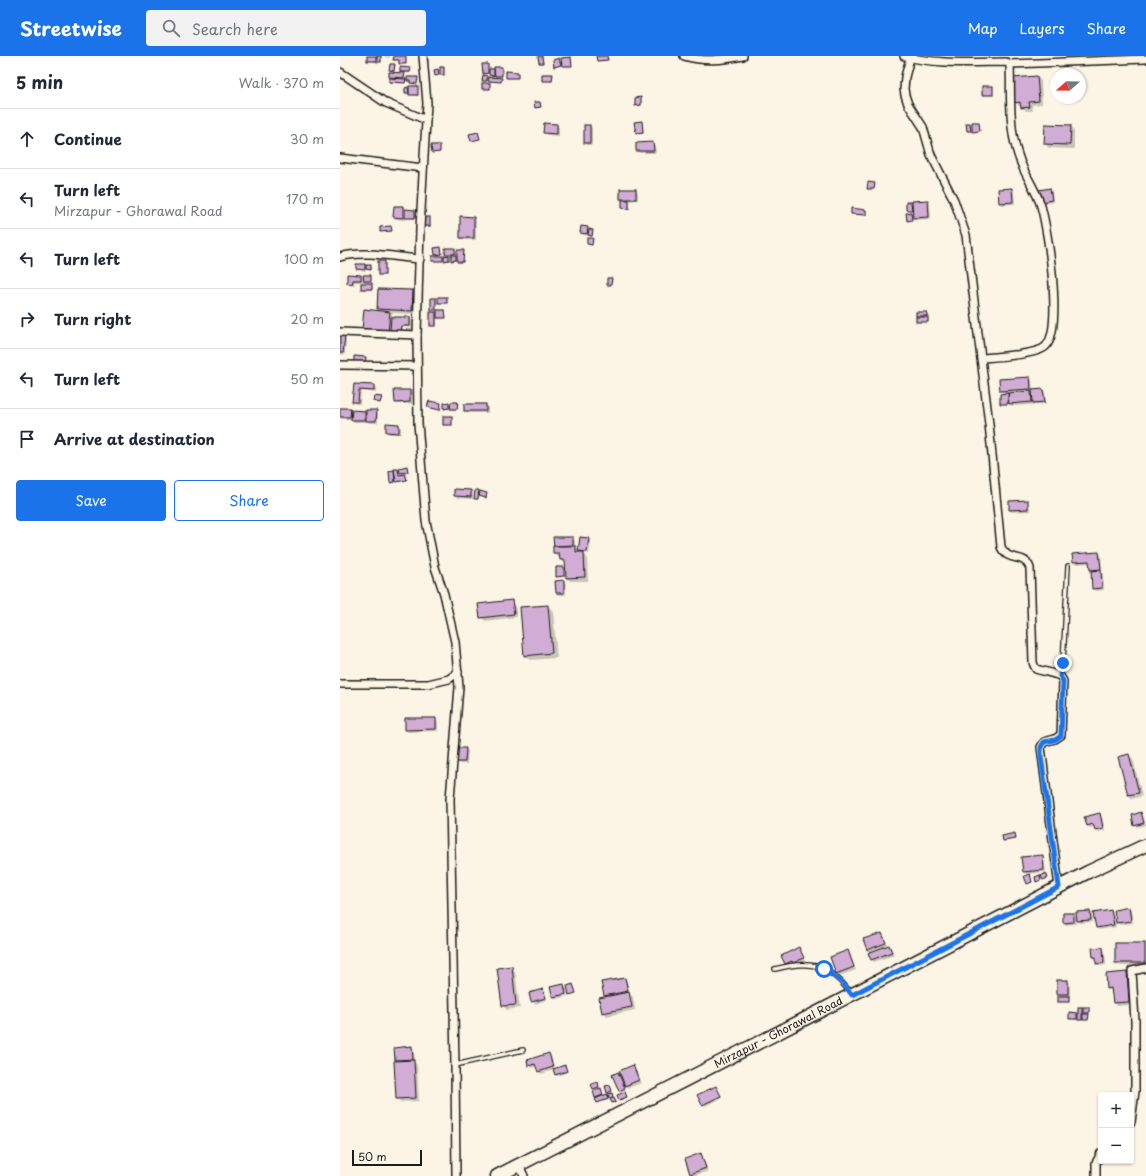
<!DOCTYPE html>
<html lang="en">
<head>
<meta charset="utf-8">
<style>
  body { margin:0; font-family:"Playpen Sans",sans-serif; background:#f2f2f3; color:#1f2937 }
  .controls { position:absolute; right:12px; bottom:12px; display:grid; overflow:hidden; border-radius:4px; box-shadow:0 1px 3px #0004 }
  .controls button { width:36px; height:36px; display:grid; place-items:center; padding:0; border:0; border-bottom:1px solid #e0e1e3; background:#fff; color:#1f2937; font:20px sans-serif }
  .compass { position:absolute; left:710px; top:12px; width:36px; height:36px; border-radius:50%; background:#fff; box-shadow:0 1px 3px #0004; rotate:250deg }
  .scale { position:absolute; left:12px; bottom:10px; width:70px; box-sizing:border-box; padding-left:4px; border:2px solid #1c1c1c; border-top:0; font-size:11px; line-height:14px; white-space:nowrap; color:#1c1c1c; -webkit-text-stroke:3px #fcf5e5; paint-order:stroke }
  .stop { position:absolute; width:12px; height:12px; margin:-9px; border:3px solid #1a73e8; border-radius:50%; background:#fff }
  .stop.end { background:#1a73e8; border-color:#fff; box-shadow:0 1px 4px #0008 }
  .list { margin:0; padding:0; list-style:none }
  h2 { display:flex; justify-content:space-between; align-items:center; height:52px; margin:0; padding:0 16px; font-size:17px }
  h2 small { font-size:13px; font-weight:400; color:#747a83 }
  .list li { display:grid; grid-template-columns:26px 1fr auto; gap:12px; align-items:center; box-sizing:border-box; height:60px; padding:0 16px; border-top:1px solid #e0e1e3 }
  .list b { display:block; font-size:15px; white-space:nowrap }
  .list p { margin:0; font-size:13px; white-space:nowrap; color:#747a83 }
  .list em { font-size:13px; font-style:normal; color:#747a83 }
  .actions { display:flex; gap:8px; padding:12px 16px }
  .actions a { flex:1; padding:9px 0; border:1px solid #1a73e8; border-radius:4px; text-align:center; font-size:14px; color:#1a73e8 }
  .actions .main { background:#1a73e8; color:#fff }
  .icon { flex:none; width:22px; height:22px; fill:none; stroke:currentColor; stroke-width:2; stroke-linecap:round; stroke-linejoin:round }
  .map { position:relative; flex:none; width:806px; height:1120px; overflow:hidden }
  header { display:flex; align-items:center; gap:24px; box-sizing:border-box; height:56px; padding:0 20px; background:#1a73e8; color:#fff }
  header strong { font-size:19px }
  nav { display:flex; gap:22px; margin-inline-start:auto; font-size:14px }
  .search { width:280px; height:36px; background:#f2f2f3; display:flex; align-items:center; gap:10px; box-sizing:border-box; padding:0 14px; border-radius:4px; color:#747a83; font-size:15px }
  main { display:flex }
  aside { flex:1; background:#fff }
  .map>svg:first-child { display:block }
  .shadow { fill:#0003; fill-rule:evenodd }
  .building { fill:#d1acd5; stroke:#1c1c1c }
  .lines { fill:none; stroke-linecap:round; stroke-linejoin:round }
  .lane-casing { stroke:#1c1c1c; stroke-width:6 }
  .street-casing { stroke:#1c1c1c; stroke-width:10 }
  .primary-casing { stroke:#1c1c1c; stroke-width:15 }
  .lane { stroke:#fcf5e5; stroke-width:3.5 }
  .street { stroke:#fcf5e5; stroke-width:7 }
  .primary { stroke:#fcf5e5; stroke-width:12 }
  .route { stroke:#1a73e8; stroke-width:5 }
  .labels { text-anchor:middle; stroke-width:3; stroke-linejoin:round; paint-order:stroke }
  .street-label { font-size:11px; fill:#1c1c1c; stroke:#fcf5e5 }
</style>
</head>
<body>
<header>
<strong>Streetwise</strong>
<div class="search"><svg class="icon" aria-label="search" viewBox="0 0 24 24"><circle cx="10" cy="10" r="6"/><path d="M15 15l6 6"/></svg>Search here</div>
<nav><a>Map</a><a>Layers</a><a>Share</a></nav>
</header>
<main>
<aside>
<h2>5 min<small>Walk · 370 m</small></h2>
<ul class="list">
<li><svg class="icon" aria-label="ahead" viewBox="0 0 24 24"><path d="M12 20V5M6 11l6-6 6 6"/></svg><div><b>Continue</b></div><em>30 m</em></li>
<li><svg class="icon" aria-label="left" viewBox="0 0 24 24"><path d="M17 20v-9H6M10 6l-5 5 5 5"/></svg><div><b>Turn left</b><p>Mirzapur - Ghorawal Road</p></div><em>170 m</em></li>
<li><svg class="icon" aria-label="left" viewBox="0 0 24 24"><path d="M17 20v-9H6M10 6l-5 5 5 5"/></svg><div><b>Turn left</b></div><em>100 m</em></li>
<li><svg class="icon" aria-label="right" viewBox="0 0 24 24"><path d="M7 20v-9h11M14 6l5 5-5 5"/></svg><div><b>Turn right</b></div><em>20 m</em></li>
<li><svg class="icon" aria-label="left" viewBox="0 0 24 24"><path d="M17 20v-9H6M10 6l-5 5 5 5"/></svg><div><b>Turn left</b></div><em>50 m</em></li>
<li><svg class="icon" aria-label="arrive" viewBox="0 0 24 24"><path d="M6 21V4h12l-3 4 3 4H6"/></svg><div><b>Arrive at destination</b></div></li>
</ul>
<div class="actions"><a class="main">Save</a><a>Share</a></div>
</aside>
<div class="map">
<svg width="806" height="1120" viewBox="0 0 806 1120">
  <rect width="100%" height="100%" fill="#fcf5e5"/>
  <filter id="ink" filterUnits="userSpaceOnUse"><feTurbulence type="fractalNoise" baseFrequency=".025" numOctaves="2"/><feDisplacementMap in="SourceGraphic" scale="8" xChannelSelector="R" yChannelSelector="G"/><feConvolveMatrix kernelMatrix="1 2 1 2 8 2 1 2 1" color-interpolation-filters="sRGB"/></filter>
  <g filter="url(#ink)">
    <g class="shadow">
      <polygon points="38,0 42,0 41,6 39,6 37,3 36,6 28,4 36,1 38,4"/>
      <polygon points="44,0 50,0 50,2 45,1"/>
      <rect x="86" y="0" width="3" height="6"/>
      <polygon points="147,9 148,14 161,12 162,21 151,20 150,18 145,18 144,17"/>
      <polygon points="61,12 70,13 71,17 63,17 63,22 51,21 60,18"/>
      <polygon points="212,19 213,26 203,24"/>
      <polygon points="697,21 701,25 702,48 692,49 693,55 686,55 682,50 679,50 675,46"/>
      <polygon points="78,31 78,40 71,39 70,38 66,37 68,32 70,35"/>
      <polygon points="301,42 302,50 297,50 296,49"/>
      <polygon points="302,66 304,77 298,78 297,77"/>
      <polygon points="217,69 219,71 219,80 207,79 205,76"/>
      <polygon points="250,70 252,72 252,89 247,89 245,87"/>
      <polygon points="731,70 734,74 734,93 709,92 705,88"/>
      <polygon points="313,87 315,90 316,97 300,97 297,95"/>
      <polygon points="671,133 674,135 675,148 662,149 660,147"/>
      <polygon points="709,133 712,135 713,146 705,148 702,145"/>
      <polygon points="295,134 298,136 298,144 288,145 290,146 290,153 284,153 283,144 281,143"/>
      <polygon points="588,145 590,147 591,163 576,164 574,161 574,154 567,154 571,147 573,149"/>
      <polygon points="63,151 65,154 75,155 75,163 67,162 65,160 65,164 56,163 54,161"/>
      <polygon points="526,155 526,160 512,158"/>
      <polygon points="90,162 91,171 85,171 84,170"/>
      <polygon points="134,162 136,164 136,184 123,184 121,182"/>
      <polygon points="242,172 253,175 253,181 242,178"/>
      <polygon points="114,193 116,198 114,198 118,202 123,195 124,196 123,207 119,207 118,205 113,205 112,198 106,198"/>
      <polygon points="108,200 110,205 106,205 103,202 103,205 93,205 102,201 105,204"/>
      <polygon points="25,209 31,210 32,214 28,214 26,212 25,214 17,213"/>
      <polygon points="8,219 21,220 25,223 30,220 32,225 26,226 23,223 23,228 32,228 33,234 23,234 22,226 15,226 14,230 10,229 8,227"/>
      <polygon points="73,235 76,239 76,258 50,257 54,260 54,262 70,262 72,265 72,272 63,271 62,278 27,277 42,256 39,253"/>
      <polygon points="105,255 106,262 99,263 97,260 97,270 92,270 91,269 96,257 98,259"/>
      <polygon points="587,257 588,261 586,261 589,263 588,266 577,265 579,262 577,260"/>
      <polygon points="0,280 4,280 6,283 5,299 0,298"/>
      <polygon points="690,322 692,324 693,335 703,334 705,337 706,348 672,350 669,346 669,348 661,348 665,339 661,335 660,324"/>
      <polygon points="15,329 34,330 36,333 36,337 21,335 20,348 16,348 13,346"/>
      <polygon points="69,335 72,337 72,348 58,348 56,346"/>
      <polygon points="109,347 111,350 117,347 118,354 112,354 110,351 110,353 106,353 105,352"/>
      <polygon points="146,349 148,351 148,357 128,357 125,354"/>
      <polygon points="10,353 12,355 25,356 27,358 36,355 38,358 38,367 29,367 27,364 27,366 14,366 12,363 2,363 0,360"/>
      <polygon points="59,369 61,372 61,378 49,378 47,375"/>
      <polygon points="67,411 68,416 63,417 66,420 67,424 58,426 55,423 55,427 52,427 53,415 56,418 58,415 59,420 63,419 61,417"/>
      <polygon points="131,435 133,437 133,443 117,442 115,439"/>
      <polygon points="687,445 689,448 690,455 672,456 670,454"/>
      <polygon points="232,482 235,484 235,491 239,494 249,483 251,485 249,498 243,497 247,501 248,525 230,525 227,522 226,507 224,507 221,503 220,501 218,501 214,497 217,491 215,489"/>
      <polygon points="759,497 761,499 762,515 760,515 763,518 764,534 755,535 753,532 753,516 751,513 750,507 736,508 734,506"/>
      <polygon points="223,525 226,528 226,539 219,539 217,537"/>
      <polygon points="172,545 175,549 177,561 145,565 141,561"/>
      <polygon points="208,550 213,555 217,602 190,604 185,599 181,552"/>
      <polygon points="95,663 98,666 98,675 68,676 66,674"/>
      <polygon points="126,693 128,695 127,708 120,708 117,706"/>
      <polygon points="789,699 793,703 802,740 792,743 789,739 779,701"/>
      <polygon points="801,757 803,760 806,769 798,771 795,769"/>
      <polygon points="759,759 762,761 765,774 758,776 755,771 750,772 748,770"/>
      <polygon points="675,778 676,784 664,785 663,781"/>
      <polygon points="702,800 704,802 706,816 686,818 684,816"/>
      <polygon points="788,852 791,854 793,867 780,869 777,867 775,854"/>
      <polygon points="771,855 773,858 776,871 759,874 757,871"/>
      <polygon points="750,856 752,858 753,866 740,867 736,863 736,868 726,869 724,866 733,858 738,862"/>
      <polygon points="541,878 544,880 548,890 551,892 554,899 534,906 532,904 529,897 530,897 527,894"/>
      <polygon points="805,888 806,889 806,910 780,910 776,906"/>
      <polygon points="762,892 765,895 766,909 760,910 757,907 757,903 754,901"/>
      <polygon points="458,893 465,905 457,909 455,907 448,910 442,900"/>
      <polygon points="508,895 510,898 516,914 499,920 497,917"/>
      <polygon points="171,911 175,915 180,952 167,954 163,950"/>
      <polygon points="786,918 790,921 792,949 777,950 774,947 772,936 768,932"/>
      <polygon points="285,923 287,925 290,938 293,941 295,954 267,960 263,956 267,941 265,939"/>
      <polygon points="727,925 730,927 730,940 728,940 729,942 729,946 720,946 719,945 721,941 718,938"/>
      <polygon points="223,929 226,931 228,940 216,943 214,941 211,932"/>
      <polygon points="203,934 205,936 207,944 195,948 192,945"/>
      <path d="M742 952 744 954 748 952 749 953 750 957H746L749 960V964H740L737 962V964L730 962 737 958 739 960ZM743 955 747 959H743Z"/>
      <polygon points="71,991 74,994 75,1005 73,1005 77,1009 79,1045 61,1046 57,1043 58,1006 56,1004"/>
      <polygon points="208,998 211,1000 215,1013 225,1010 228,1016 217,1020 214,1014 201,1018 197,1010 192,1012 189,1009"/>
      <polygon points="292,1011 295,1013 301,1027 288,1032 283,1027 286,1035 283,1036 287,1042 280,1044 280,1043 283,1038 280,1034 278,1018 283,1022"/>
      <polygon points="258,1028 264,1041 267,1040 269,1044 258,1047 255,1035 252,1029"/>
      <polygon points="376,1031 382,1042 365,1050 362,1048"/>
      <polygon points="361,1098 363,1101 368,1115 353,1120 351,1118"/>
    </g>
    <g class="building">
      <rect x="27" y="0" width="9" height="5"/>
      <rect x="37" y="0" width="4" height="6"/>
      <polygon points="54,0 66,0 66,8 59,8 59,4 53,4"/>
      <polygon points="198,0 202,0 203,7 199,7"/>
      <polygon points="256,0 267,0 268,4 257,5"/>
      <polygon points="231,1 232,10 222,10 221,2"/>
      <polygon points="219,2 221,9 214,11 213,4"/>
      <polygon points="50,8 55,8 54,15 49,14"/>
      <polygon points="142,8 148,8 148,17 143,18"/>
      <polygon points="60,11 71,12 70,16 60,16"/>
      <rect x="100" y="11" width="4" height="8"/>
      <polygon points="154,11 162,11 162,20 155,20"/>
      <polygon points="98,13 99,19 95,20 94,14"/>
      <polygon points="149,13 154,13 154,20 149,19"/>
      <polygon points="166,15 178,16 178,22 166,22"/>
      <polygon points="49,16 65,17 64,22 49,21"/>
      <polygon points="202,18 213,18 212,25 202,25"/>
      <polygon points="143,19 147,20 147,25 142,25"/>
      <polygon points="697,20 699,45 689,46 690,51 681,52 680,46 674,47 672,22"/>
      <polygon points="67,21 78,21 77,28 70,27 70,25 67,25"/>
      <polygon points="148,21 162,22 161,26 148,25"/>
      <polygon points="49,22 66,23 65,27 49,26"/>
      <rect x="142" y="27" width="8" height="6"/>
      <rect x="69" y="30" width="9" height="9"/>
      <rect x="642" y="30" width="11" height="9"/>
      <polygon points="68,31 69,37 65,37 65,32"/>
      <polygon points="301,41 301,49 295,50 295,42"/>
      <polygon points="194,46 200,46 201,51 195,52"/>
      <polygon points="302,65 303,76 296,77 294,66"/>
      <polygon points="632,66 639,66 640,75 632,76"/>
      <polygon points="204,67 217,68 217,78 203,77"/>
      <polygon points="626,67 630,67 631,75 627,75"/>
      <polygon points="705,68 731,69 730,89 704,88"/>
      <rect x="244" y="69" width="6" height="18"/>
      <polygon points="138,76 140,83 131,85 129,78"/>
      <polygon points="313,86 314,95 296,95 296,87"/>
      <polygon points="91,89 100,89 100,96 92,97"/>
      <polygon points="528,126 535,127 534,133 527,133"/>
      <polygon points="672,132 673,146 659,147 658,133"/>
      <polygon points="710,132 712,144 701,146 699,134"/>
      <rect x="280" y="133" width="16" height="10"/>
      <polygon points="282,144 289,144 289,153 282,152"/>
      <polygon points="588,144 589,161 573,162 572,145"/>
      <polygon points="566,146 571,146 572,154 566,154"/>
      <polygon points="54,150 63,150 63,162 53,161"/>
      <polygon points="511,152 526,154 526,159 511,158"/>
      <polygon points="65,153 75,154 75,162 65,162"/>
      <polygon points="571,156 572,164 567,165 566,157"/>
      <polygon points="120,160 134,161 134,182 120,182"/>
      <rect x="83" y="161" width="7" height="9"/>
      <polygon points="51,170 52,175 40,176 40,171"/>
      <polygon points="241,170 248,171 247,178 240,177"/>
      <polygon points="249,173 253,174 252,180 248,179"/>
      <polygon points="247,182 253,182 252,189 247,188"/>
      <polygon points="101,191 102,198 95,199 94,192"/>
      <rect x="105" y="192" width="10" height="6"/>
      <polygon points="117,194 124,194 123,206 117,206"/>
      <polygon points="109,199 109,204 104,205 104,200"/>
      <polygon points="111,199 116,199 116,204 111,205"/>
      <rect x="92" y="200" width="11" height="5"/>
      <rect x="38" y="205" width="7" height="14"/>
      <polygon points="16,208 25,208 25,214 16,213"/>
      <polygon points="26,209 31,209 31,214 26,213"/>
      <polygon points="7,218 21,219 21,224 13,224 12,228 7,227"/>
      <polygon points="23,219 31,219 31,225 24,225"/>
      <polygon points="267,222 272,222 271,229 267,229"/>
      <rect x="21" y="227" width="11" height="6"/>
      <polygon points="38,233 73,234 72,255 37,253"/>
      <rect x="98" y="241" width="9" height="6"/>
      <rect x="91" y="242" width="5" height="12"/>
      <polygon points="24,253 50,256 48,277 22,274"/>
      <polygon points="97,254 105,254 106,262 97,262"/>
      <rect x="90" y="256" width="6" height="14"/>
      <rect x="576" y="256" width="11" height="4"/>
      <polygon points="51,261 70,261 70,270 61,270 60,276 50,276"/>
      <rect x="576" y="261" width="12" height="5"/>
      <polygon points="0,279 5,279 3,297 0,297"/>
      <polygon points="14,300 26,301 25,308 14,307"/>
      <polygon points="690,321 691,333 660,335 659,323"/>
      <polygon points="14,328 34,329 34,335 19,334 18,346 12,346"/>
      <polygon points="703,333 705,346 693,347 692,334"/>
      <polygon points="54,334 70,334 70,346 55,347"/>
      <polygon points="691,335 692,346 669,348 668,337"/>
      <polygon points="668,337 668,348 660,348 660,338"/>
      <polygon points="34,340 42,341 40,347 33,345"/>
      <polygon points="89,345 101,347 100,354 87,351"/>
      <polygon points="109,346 109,352 104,353 104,347"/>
      <polygon points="111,346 118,346 117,353 110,353"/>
      <rect x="124" y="348" width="22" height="7"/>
      <polygon points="0,352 11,352 10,361 0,361"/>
      <polygon points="12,354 25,355 25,364 11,364"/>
      <polygon points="26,354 37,354 36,365 26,365"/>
      <rect x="103" y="360" width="9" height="9"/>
      <polygon points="46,367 59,368 59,377 46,376"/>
      <polygon points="67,410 68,416 60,417 59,412"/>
      <polygon points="54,413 58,413 59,419 65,418 67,424 56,426"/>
      <polygon points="54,414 55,426 50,427 49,415"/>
      <polygon points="114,433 131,434 131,441 114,440"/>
      <polygon points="135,434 139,434 138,443 134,443"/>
      <polygon points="140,435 147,437 146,442 139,440"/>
      <polygon points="688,444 688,453 669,454 669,445"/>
      <polygon points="213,481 233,481 233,489 214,490"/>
      <polygon points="240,481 249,482 247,496 238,495"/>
      <polygon points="213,490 236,490 236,496 244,496 245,521 226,522 225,504 220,504 219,497 213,497"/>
      <polygon points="759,496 761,513 750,514 749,505 733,506 732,498"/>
      <polygon points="216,511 224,511 224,520 216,521"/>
      <polygon points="761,514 762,532 752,533 751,515"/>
      <polygon points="224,524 224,537 216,537 215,525"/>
      <polygon points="172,544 174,558 140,562 138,548"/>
      <polygon points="208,549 212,597 184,600 180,551"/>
      <polygon points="65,662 96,662 96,673 65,674"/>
      <polygon points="117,692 126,692 125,706 116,706"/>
      <polygon points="789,698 799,737 788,739 778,701"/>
      <polygon points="801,756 804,767 794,770 792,759"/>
      <polygon points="760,757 763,772 755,774 753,768 747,770 744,761"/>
      <polygon points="675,777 676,783 663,785 662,780"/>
      <polygon points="703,799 704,814 683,816 681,801"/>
      <polygon points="706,817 708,822 703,824 701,820"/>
      <polygon points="690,818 692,826 687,828 684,820"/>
      <polygon points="700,819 701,824 696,826 695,821"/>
      <polygon points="789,851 791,865 776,867 774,854"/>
      <polygon points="771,854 774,869 756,872 753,857"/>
      <polygon points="750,855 751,864 737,865 736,856"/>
      <polygon points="723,857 734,857 734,866 723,867"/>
      <polygon points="542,877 546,887 527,894 523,883"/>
      <rect x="775" y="887" width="30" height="20"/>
      <polygon points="549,889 552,896 531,904 528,897"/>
      <polygon points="459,891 464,902 453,907 452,905 445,908 441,900"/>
      <polygon points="763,891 764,907 756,908 756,901 753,901 752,892"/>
      <polygon points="508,894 514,911 496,918 490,901"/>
      <polygon points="172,910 176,949 162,950 157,912"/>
      <polygon points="787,916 789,946 773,947 771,932 767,933 766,918"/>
      <polygon points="285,922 288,935 264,940 261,926"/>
      <rect x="717" y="924" width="11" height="14"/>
      <polygon points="224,928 226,938 213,941 210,931"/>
      <polygon points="233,928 236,937 229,939 227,930"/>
      <polygon points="203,933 206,942 191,946 189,937"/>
      <polygon points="289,936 292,951 262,957 259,942"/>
      <rect x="718" y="940" width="11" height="6"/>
      <rect x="738" y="951" width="4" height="13"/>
      <rect x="743" y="951" width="6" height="6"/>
      <polygon points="729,956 737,957 737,963 729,963"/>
      <polygon points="743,958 749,958 748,964 743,964"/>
      <polygon points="72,990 73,1003 55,1004 54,992"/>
      <polygon points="209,997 213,1011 198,1016 195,1008 188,1010 187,1004"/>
      <polygon points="74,1004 76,1042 56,1043 54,1005"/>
      <polygon points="225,1009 227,1015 215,1019 213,1013"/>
      <polygon points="293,1009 299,1024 285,1030 279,1015"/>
      <polygon points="278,1016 285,1032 279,1035 272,1019"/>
      <polygon points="258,1026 259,1031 253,1033 251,1028"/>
      <polygon points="270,1029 272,1035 267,1037 265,1030"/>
      <polygon points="376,1030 381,1040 362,1049 357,1039"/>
      <polygon points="261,1032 263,1039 255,1042 253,1035"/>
      <polygon points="285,1036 287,1041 279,1044 277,1039"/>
      <polygon points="272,1037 273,1041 269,1042 268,1038"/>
      <polygon points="267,1038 268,1043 257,1047 255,1043"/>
      <polygon points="274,1042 276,1046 272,1047 270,1043"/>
      <polygon points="361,1097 366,1112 350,1118 345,1103"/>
    </g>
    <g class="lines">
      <defs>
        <g id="lane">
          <polyline points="720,620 723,607 728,510"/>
          <path d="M435 913C469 904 487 907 510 936"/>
          <polyline points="115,1009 183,994"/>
        </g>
        <g id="street">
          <polyline points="83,0 87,47 80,172 77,279 78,367 86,465 95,511 104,538 115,586 119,631 110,743 115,1009 116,1120"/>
          <path d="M344 0C364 6 382 4 403 0"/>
          <path d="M564 0C597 9 633 6 666 6L670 8 806 3"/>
          <path d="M570 2 565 21 564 33 565 39 568 48 583 71 591 99 614 144 626 179 649 368 661 491C669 508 684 496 690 512L693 606C693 607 695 612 696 613 698 614 716 618 720 620L723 625 721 679 715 683 704 686 701 691 719 831"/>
          <polyline points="0,16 46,47 86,64"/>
          <polyline points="0,102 83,112"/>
          <path d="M0 201C23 194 55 201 80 203"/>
          <polyline points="0,276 77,279"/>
          <path d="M641 302C654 301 698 299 706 290 723 271 708 175 701 150 697 137 689 125 683 112 679 103 676 93 674 84 669 60 671 32 670 8"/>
          <polyline points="0,309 77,310"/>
          <polyline points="0,628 88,628 109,623 118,616"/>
          <polyline points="791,1066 795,1035 795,965 792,915 806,912"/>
          <polyline points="179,1109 184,1120"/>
          <polyline points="756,1120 756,1107 761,1097"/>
        </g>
        <g id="primary">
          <path id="s1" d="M157 1120 459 966 748 816 806 789"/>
        </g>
      </defs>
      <use href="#lane" class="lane-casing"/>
      <use href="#street" class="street-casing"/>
      <use href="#primary" class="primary-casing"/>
      <use href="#lane" class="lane"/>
      <use href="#street" class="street"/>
      <use href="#primary" class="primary"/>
    </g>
  </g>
  <g class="lines" filter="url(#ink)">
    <polyline class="route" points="484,913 502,926 512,939 719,831 701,700 701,691 704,686 715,684 721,680 723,625 720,620 723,607"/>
  </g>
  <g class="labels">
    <g class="street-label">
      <text dy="4" stroke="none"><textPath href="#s1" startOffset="316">Mirzapur - Ghorawal Road</textPath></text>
    </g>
  </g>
</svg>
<div class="controls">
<button>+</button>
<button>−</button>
</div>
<svg class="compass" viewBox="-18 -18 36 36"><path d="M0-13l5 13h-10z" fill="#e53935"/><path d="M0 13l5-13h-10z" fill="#747a83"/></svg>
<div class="scale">50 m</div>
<div class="stop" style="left:484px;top:913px"></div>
<div class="stop end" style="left:723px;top:607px"></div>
</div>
</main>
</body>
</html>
